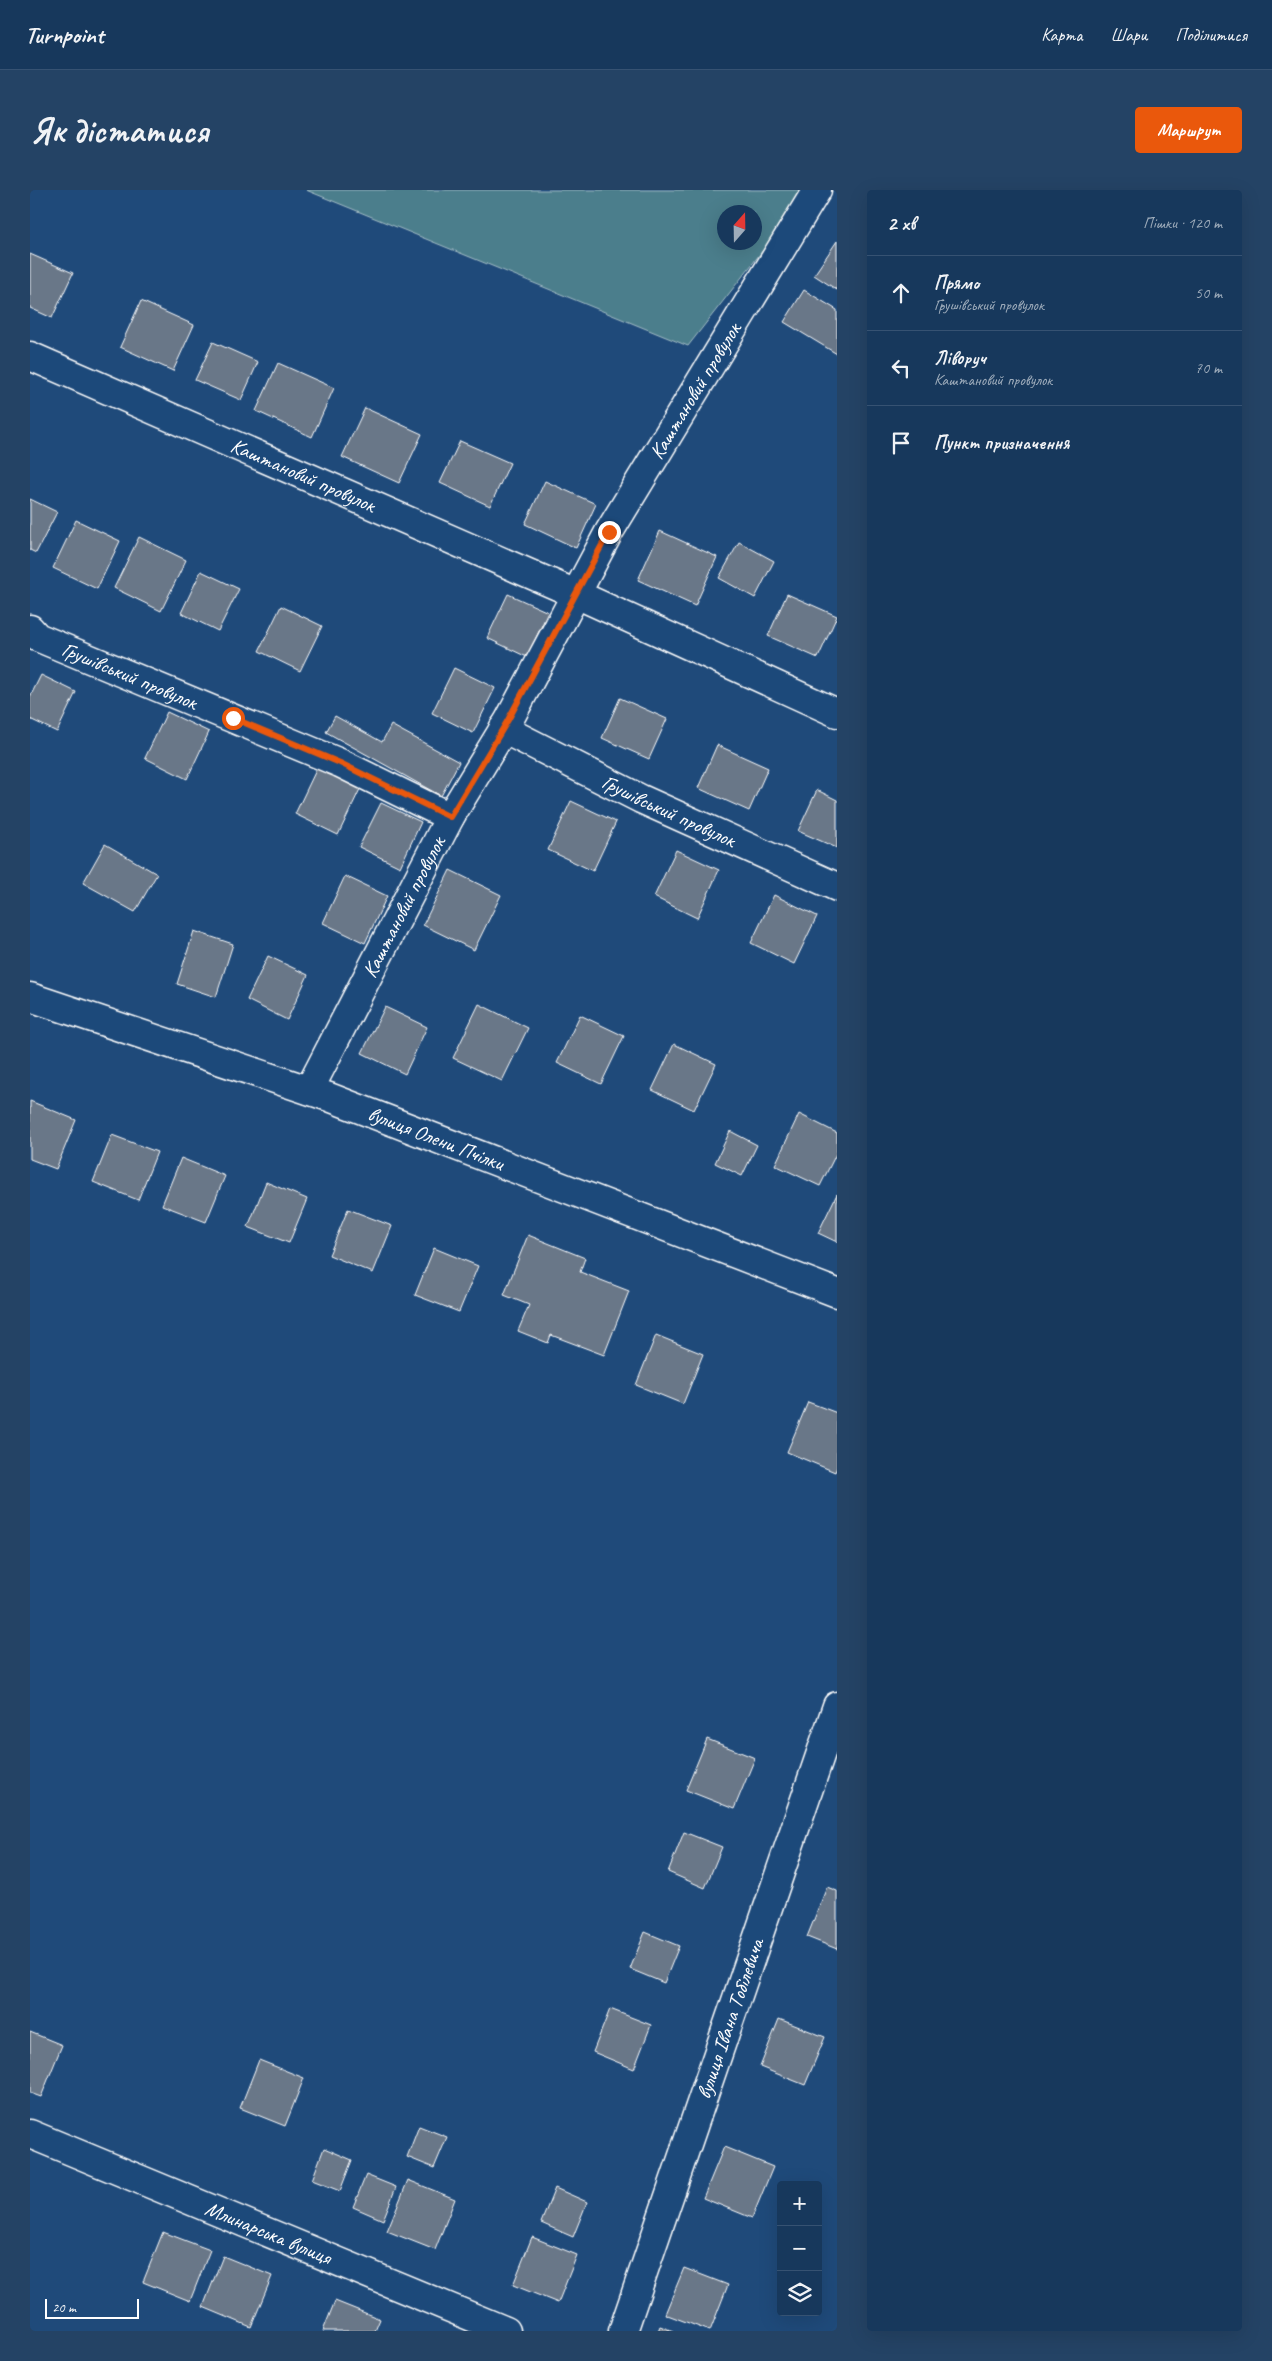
<!DOCTYPE html>
<html lang="uk">
<head>
<meta charset="utf-8">
<style>
  body { margin:0; font-family:Caveat,sans-serif; background:#244365; color:#f1f3f6 }
  .controls { position:absolute; right:15px; bottom:15px; display:grid; overflow:hidden; border-radius:5px; box-shadow:0 5px 20px #0002 }
  .controls button { width:45px; height:45px; display:grid; place-items:center; padding:0; border:0; border-bottom:1px solid #365272; background:#17385c; color:#f1f3f6; font:25px sans-serif }
  .compass { position:absolute; left:687px; top:15px; width:45px; height:45px; border-radius:50%; background:#17385c; box-shadow:0 5px 20px #0002; rotate:20deg }
  .scale { position:absolute; left:15px; bottom:12px; width:94px; box-sizing:border-box; padding-left:5px; border:2px solid #fff; border-top:0; font-size:14px; line-height:18px; white-space:nowrap; color:#fff; -webkit-text-stroke:4px #1f4a7a; paint-order:stroke }
  .stop { position:absolute; width:15px; height:15px; margin:-11px; border:4px solid #ea580c; border-radius:50%; background:#fff }
  .stop.end { background:#ea580c; border-color:#fff; box-shadow:0 1px 5px #0008 }
  .list { margin:0; padding:0; list-style:none }
  h2 { display:flex; justify-content:space-between; align-items:center; height:65px; margin:0; padding:0 20px; font-size:21px }
  h2 small { font-size:16px; font-weight:400; color:#9eacbb }
  .list li { display:grid; grid-template-columns:32px 1fr auto; gap:15px; align-items:center; box-sizing:border-box; height:75px; padding:0 20px; border-top:1px solid #365272 }
  .list b { display:block; font-size:19px; white-space:nowrap }
  .list p { margin:0; font-size:16px; white-space:nowrap; color:#9eacbb }
  .list em { font-size:16px; font-style:normal; color:#9eacbb }
  .icon { flex:none; width:28px; height:28px; fill:none; stroke:currentColor; stroke-width:2; stroke-linecap:round; stroke-linejoin:round }
  .map { position:relative; flex:none; width:807px; height:2141px; overflow:hidden; border-radius:5px }
  header { display:flex; align-items:center; gap:30px; box-sizing:border-box; height:70px; padding:0 25px; background:#17385c; border-bottom:1px solid #365272 }
  header strong { font-size:24px }
  nav { display:flex; gap:28px; margin-inline-start:auto; font-size:18px }
  .intro { display:flex; align-items:center; justify-content:space-between; box-sizing:border-box; height:120px; padding:0 30px }
  h1 { margin:0; font-size:35px }
  .button { padding:12px 22px; border-radius:5px; background:#ea580c; color:#fff; font-size:18px; font-weight:700 }
  main { display:flex; gap:30px; padding:0 30px }
  aside { flex:1; background:#17385c; border-radius:5px; box-shadow:0 5px 20px #0002 }
  .map>svg:first-child { display:block }
  .green { fill:#4b7e8c; stroke:#a5bec6; fill-rule:evenodd }
  .building { fill:#697788; stroke:#fff }
  .lines { fill:none; stroke-linecap:round; stroke-linejoin:round }
  .minor-casing { stroke:#fff; stroke-width:31 }
  .tertiary-casing { stroke:#fff; stroke-width:31 }
  .minor { stroke:#1f4a7a; stroke-width:28 }
  .tertiary { stroke:#1f4a7a; stroke-width:28 }
  .route { stroke:#ea580c; stroke-width:6 }
  .labels { text-anchor:middle; stroke-width:4.5; stroke-linejoin:round; paint-order:stroke }
  .street-label { font-size:21px; fill:#fff; stroke:#1f4a7a }
</style>
</head>
<body>
<header>
<strong>Turnpoint</strong>
<nav><a>Карта</a><a>Шари</a><a>Поділитися</a></nav>
</header>
<div class="intro"><h1>Як дістатися</h1><a class="button">Маршрут</a></div>
<main>
<div class="map">
<svg width="807" height="2141" viewBox="0 0 807 2141">
  <rect width="100%" height="100%" fill="#1f4a7a"/>
  <filter id="ink" filterUnits="userSpaceOnUse"><feTurbulence type="fractalNoise" baseFrequency=".02" numOctaves="2"/><feDisplacementMap in="SourceGraphic" scale="10" xChannelSelector="R" yChannelSelector="G"/><feConvolveMatrix kernelMatrix="1 2 1 2 8 2 1 2 1" color-interpolation-filters="sRGB"/></filter>
  <g filter="url(#ink)">
    <path class="green" d="M276 0H780L658 156ZM694 22H724V52H694Z"/>
    <g class="building">
      <polygon points="807,51 807,100 784,85"/>
      <polygon points="0,64 43,83 22,128 0,118"/>
      <polygon points="774,100 807,120 807,164 754,132"/>
      <polygon points="111,111 164,135 143,181 90,157"/>
      <polygon points="183,152 228,172 211,210 165,190"/>
      <polygon points="248,173 304,198 282,247 226,221"/>
      <polygon points="335,218 392,244 369,293 312,267"/>
      <polygon points="430,251 480,273 460,316 410,293"/>
      <polygon points="515,291 566,314 546,358 495,334"/>
      <polygon points="0,309 27,322 6,363 0,360"/>
      <polygon points="46,330 90,351 67,399 23,378"/>
      <polygon points="630,341 687,367 665,416 608,390"/>
      <polygon points="109,347 156,370 131,421 84,398"/>
      <polygon points="709,352 744,371 725,408 689,388"/>
      <polygon points="171,381 209,399 188,441 151,423"/>
      <polygon points="478,404 518,422 497,467 457,448"/>
      <polygon points="757,404 807,426 788,468 738,446"/>
      <polygon points="251,416 292,436 270,481 229,461"/>
      <polygon points="424,478 465,498 443,543 402,523"/>
      <polygon points="11,485 46,502 27,542 0,529 0,507"/>
      <polygon points="590,508 637,529 619,569 572,548"/>
      <polygon points="137,522 179,542 157,589 115,568"/>
      <polygon points="305,526 352,552 361,535 429,572 411,606 296,542"/>
      <polygon points="687,555 738,578 719,621 668,598"/>
      <polygon points="288,576 331,597 308,645 265,624"/>
      <polygon points="787,600 807,610 807,658 768,641"/>
      <polygon points="541,611 586,632 563,681 518,660"/>
      <polygon points="351,613 391,632 370,677 329,657"/>
      <polygon points="75,654 127,684 105,722 53,693"/>
      <polygon points="646,660 689,680 667,728 624,707"/>
      <polygon points="420,680 471,705 444,760 393,735"/>
      <polygon points="315,686 357,706 335,753 293,733"/>
      <polygon points="744,705 787,726 764,774 721,753"/>
      <polygon points="164,741 203,754 186,807 147,794"/>
      <polygon points="238,766 278,785 257,830 217,810"/>
      <polygon points="449,814 498,838 472,891 423,868"/>
      <polygon points="355,817 397,837 375,884 332,863"/>
      <polygon points="550,825 594,846 571,894 527,873"/>
      <polygon points="644,854 686,874 664,920 622,900"/>
      <polygon points="0,911 46,930 26,979 0,969"/>
      <polygon points="769,924 807,943 807,962 790,996 745,975"/>
      <polygon points="700,941 727,955 712,986 685,973"/>
      <polygon points="82,945 127,962 108,1010 63,992"/>
      <polygon points="151,968 195,986 176,1032 132,1015"/>
      <polygon points="236,992 277,1009 259,1053 218,1037"/>
      <polygon points="807,1004 807,1052 788,1043"/>
      <polygon points="318,1019 362,1036 343,1083 299,1065"/>
      <polygon points="498,1045 555,1068 550,1082 599,1101 574,1165 521,1145 518,1153 488,1141 499,1115 474,1105"/>
      <polygon points="404,1058 448,1076 429,1122 385,1105"/>
      <polygon points="626,1145 673,1164 653,1214 606,1195"/>
      <polygon points="778,1212 807,1223 807,1277 805,1282 757,1262"/>
      <polygon points="677,1549 725,1568 704,1619 656,1600"/>
      <polygon points="654,1642 692,1657 675,1698 638,1682"/>
      <polygon points="797,1697 807,1701 807,1759 777,1747"/>
      <polygon points="615,1742 649,1756 634,1793 600,1779"/>
      <polygon points="580,1819 621,1835 604,1879 563,1862"/>
      <polygon points="749,1829 795,1847 775,1895 730,1877"/>
      <polygon points="0,1842 32,1855 11,1907 0,1903"/>
      <polygon points="229,1870 274,1888 255,1936 210,1918"/>
      <polygon points="389,1936 417,1947 404,1978 377,1967"/>
      <polygon points="694,1957 743,1977 722,2028 673,2008"/>
      <polygon points="294,1958 322,1970 310,2001 282,1990"/>
      <polygon points="336,1985 366,1997 353,2030 323,2017"/>
      <polygon points="378,1990 425,2009 405,2060 357,2041"/>
      <polygon points="525,1998 557,2012 543,2047 511,2033"/>
      <polygon points="133,2042 180,2060 160,2111 113,2092"/>
      <polygon points="502,2047 547,2065 528,2113 483,2095"/>
      <polygon points="193,2066 242,2086 221,2137 173,2117"/>
      <polygon points="654,2078 698,2095 680,2141 635,2124"/>
      <polygon points="305,2111 350,2129 345,2141 293,2141"/>
      <polygon points="630,2136 643,2141 628,2141"/>
    </g>
    <g class="lines">
      <defs>
        <g id="minor">
          <path id="s1" d="M0 166 546 404 807 523"/>
          <path id="s2" d="M0 439 7 447 310 573 420 627"/>
          <path id="s3" d="M473 539 611 609 807 697"/>
          <path id="s4" d="M279 900 420 627 479 530 579 342 787 0"/>
          <path id="s5" d="M0 1944 476 2141"/>
          <path id="s6" d="M593 2141 807 1516"/>
        </g>
        <g id="tertiary">
          <path id="s7" d="M0 807 299 907 807 1103"/>
        </g>
      </defs>
      <use href="#minor" class="minor-casing"/>
      <use href="#tertiary" class="tertiary-casing"/>
      <use href="#minor" class="minor"/>
      <use href="#tertiary" class="tertiary"/>
    </g>
  </g>
  <g class="lines" filter="url(#ink)">
    <polyline class="route" points="203,528 310,573 420,627 478,530 579,342"/>
  </g>
  <g class="labels">
    <g class="street-label">
      <text dy="7" stroke="none"><textPath href="#s4" startOffset="799">Каштановий провулок</textPath></text>
      <text dy="7" stroke="none"><textPath href="#s1" startOffset="298">Каштановий провулок</textPath></text>
      <text dy="7" stroke="none"><textPath href="#s2" startOffset="111">Грушівський провулок</textPath></text>
      <text dy="7" stroke="none"><textPath href="#s3" startOffset="185">Грушівський провулок</textPath></text>
      <text dy="7" stroke="none"><textPath href="#s4" startOffset="206">Каштановий провулок</textPath></text>
      <text dy="7" stroke="none"><textPath href="#s7" startOffset="430">вулиця Олени Пчілки</textPath></text>
      <text dy="7" stroke="none"><textPath href="#s6" startOffset="330">вулиця Івана Тобілевича</textPath></text>
      <text dy="7" stroke="none"><textPath href="#s5" startOffset="258">Млинарська вулиця</textPath></text>
    </g>
  </g>
</svg>
<div class="controls">
<button>+</button>
<button>−</button>
<button><svg class="icon" aria-label="layers" viewBox="0 0 24 24"><path d="M12 4l9 5-9 5-9-5zM3 14l9 5 9-5"/></svg></button>
</div>
<svg class="compass" viewBox="-18 -18 36 36"><path d="M0-13l5 13h-10z" fill="#e53935"/><path d="M0 13l5-13h-10z" fill="#9eacbb"/></svg>
<div class="scale">20 m</div>
<div class="stop" style="left:203px;top:528px"></div>
<div class="stop end" style="left:579px;top:342px"></div>
</div>
<aside>
<h2>2 хв<small>Пішки · 120 m</small></h2>
<ul class="list">
<li><svg class="icon" aria-label="ahead" viewBox="0 0 24 24"><path d="M12 20V5M6 11l6-6 6 6"/></svg><div><b>Прямо</b><p>Грушівський провулок</p></div><em>50 m</em></li>
<li><svg class="icon" aria-label="left" viewBox="0 0 24 24"><path d="M17 20v-9H6M10 6l-5 5 5 5"/></svg><div><b>Ліворуч</b><p>Каштановий провулок</p></div><em>70 m</em></li>
<li><svg class="icon" aria-label="arrive" viewBox="0 0 24 24"><path d="M6 21V4h12l-3 4 3 4H6"/></svg><div><b>Пункт призначення</b></div></li>
</ul>
</aside>
</main>
</body>
</html>
